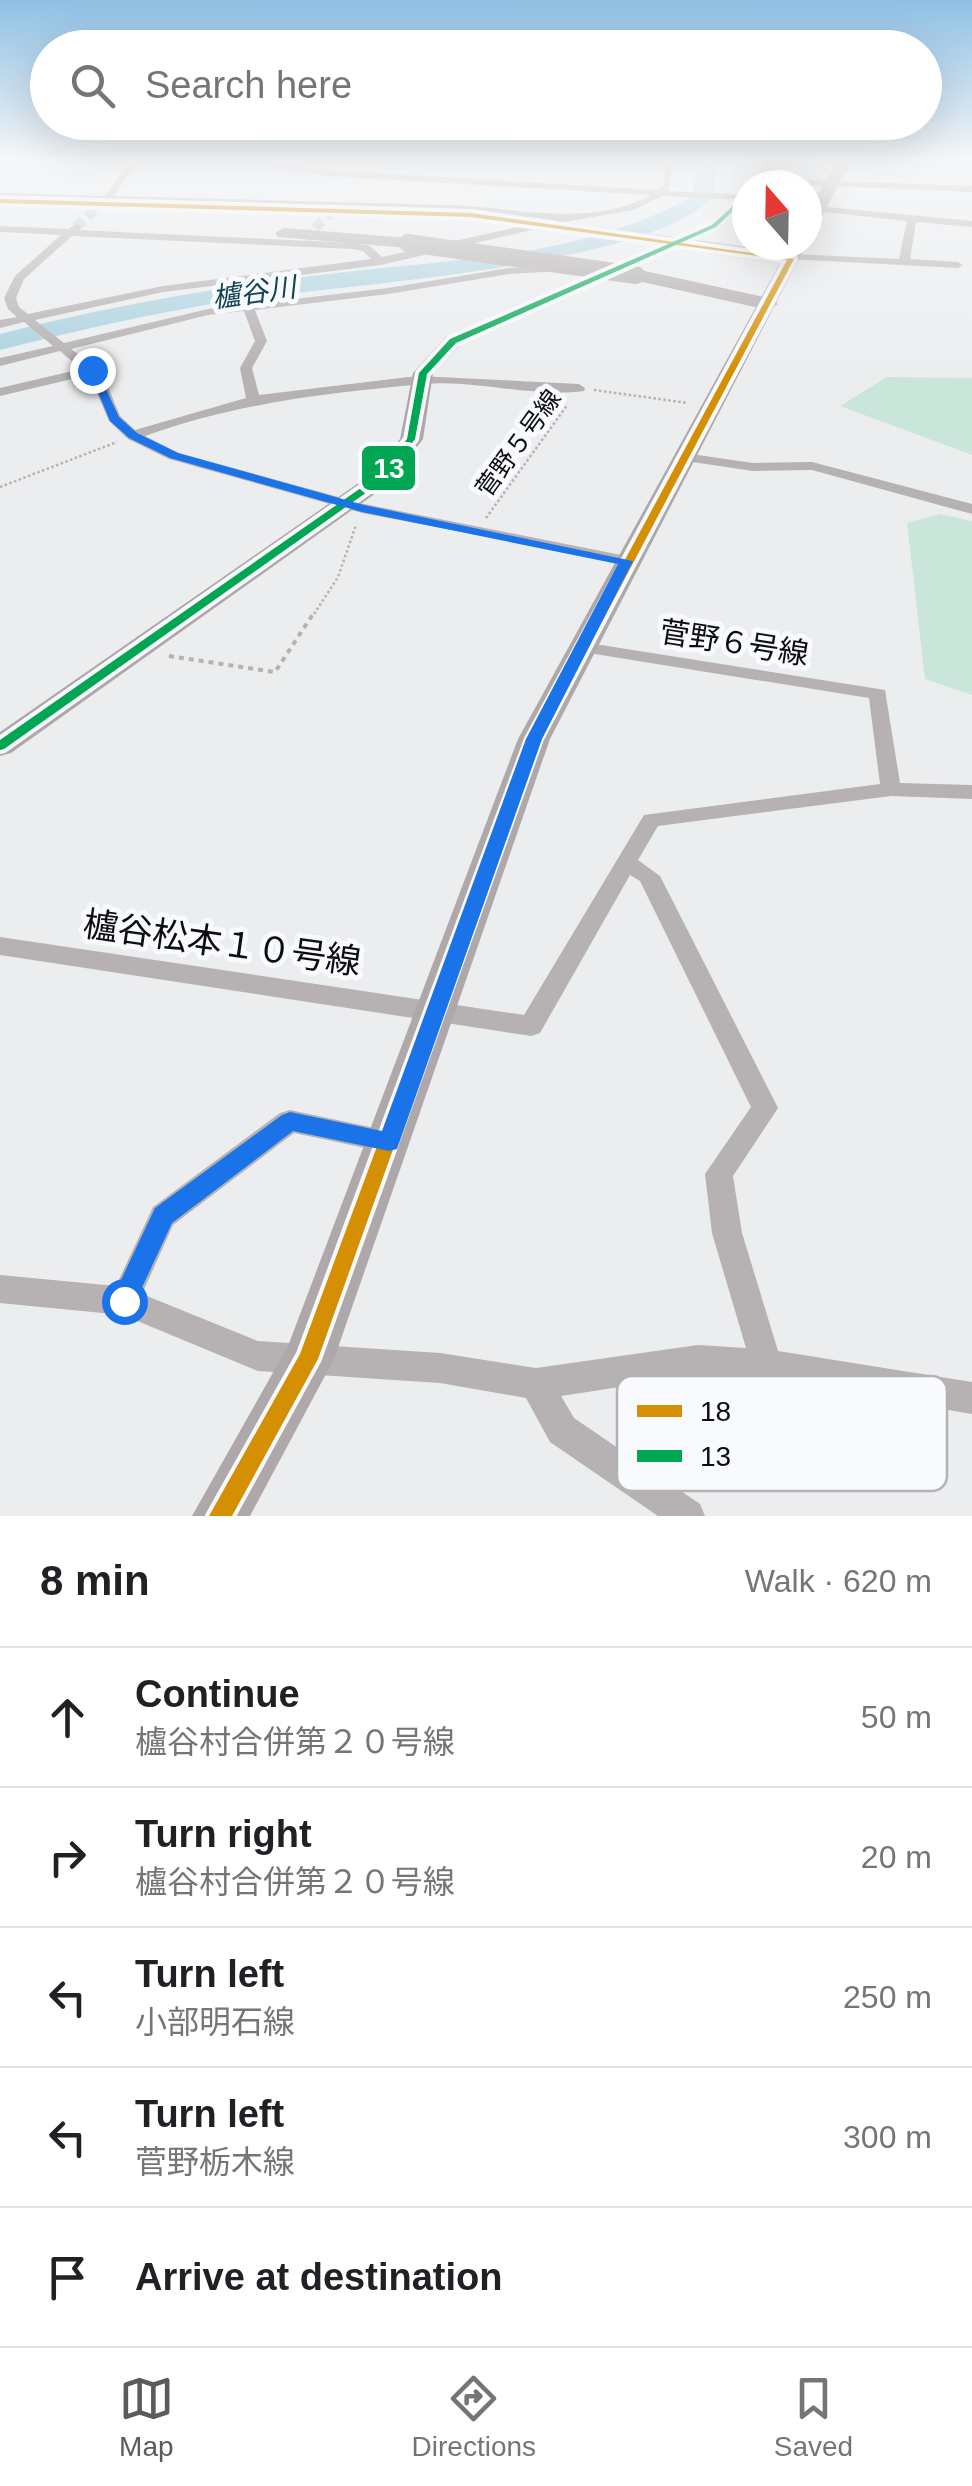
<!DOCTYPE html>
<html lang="en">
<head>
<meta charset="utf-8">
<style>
  body { margin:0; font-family:Helvetica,"Noto Sans JP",sans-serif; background:#f6f6f6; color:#202124 }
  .compass { position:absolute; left:732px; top:170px; width:90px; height:90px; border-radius:50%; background:#fff; box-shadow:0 10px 40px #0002; rotate:340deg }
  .stop { position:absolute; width:30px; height:30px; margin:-22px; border:8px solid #1a73e8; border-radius:50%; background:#fff }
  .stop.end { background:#1a73e8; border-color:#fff; box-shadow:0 2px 10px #0008 }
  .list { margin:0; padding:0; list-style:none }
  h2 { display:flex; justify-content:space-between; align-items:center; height:130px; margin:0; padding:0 40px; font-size:42px }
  h2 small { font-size:32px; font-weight:400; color:#757577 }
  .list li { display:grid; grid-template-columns:65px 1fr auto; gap:30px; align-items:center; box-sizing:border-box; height:140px; padding:0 40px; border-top:2px solid #e0e0e0 }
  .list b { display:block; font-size:38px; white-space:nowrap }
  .list p { margin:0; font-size:32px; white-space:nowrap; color:#757577 }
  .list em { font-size:32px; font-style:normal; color:#757577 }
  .icon { flex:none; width:55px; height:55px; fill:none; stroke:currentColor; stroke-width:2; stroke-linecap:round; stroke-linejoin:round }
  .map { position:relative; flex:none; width:972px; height:1516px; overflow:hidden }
  .search { position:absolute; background:#fff; box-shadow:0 10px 40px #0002; left:30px; right:30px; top:30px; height:110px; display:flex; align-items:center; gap:25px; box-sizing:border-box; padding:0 35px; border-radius:55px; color:#757577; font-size:38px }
  .sheet { height:830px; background:#fff }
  nav { display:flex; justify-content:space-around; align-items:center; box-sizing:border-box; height:140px; border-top:2px solid #e0e0e0; background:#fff; font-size:28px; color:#757577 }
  nav a { display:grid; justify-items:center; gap:5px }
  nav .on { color:#5a5b5d }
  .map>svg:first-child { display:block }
  .green { fill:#cae6da }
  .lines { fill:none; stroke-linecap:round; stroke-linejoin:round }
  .river { fill:#abd2df; fill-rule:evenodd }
  .minor-tunnel { stroke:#cacbcd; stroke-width:10; stroke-dasharray:10 5; stroke-linecap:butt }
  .path-far1 { stroke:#b5b2b3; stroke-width:2.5; stroke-dasharray:2.5 2.5; stroke-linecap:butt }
  .path { stroke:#b5b2b3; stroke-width:4; stroke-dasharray:5 5; stroke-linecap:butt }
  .minor { fill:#b6b1b2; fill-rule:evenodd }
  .primary { fill:#afa8aa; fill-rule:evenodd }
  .trunk { fill:#b1aaac; fill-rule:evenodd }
  .trunk-bridge { stroke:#b1aaac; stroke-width:18 }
  .bus-1-casing { stroke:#f9fafd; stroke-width:8 }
  .bus-2-casing { stroke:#f9fafd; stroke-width:8 }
  .bus-1 { fill:#d48f02; fill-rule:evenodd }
  .bus-2 { fill:#00a651; fill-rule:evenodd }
  .route { fill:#1a73e8 }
  .labels { text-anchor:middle; stroke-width:10; stroke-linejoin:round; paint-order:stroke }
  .far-street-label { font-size:25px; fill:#0c0d0e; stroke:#f9fafd }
  .far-water-label { font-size:28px; font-style:italic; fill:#134451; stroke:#f9fafd }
  .street-label { font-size:30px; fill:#0c0d0e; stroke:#f9fafd }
  .near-street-label { font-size:35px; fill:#0c0d0e; stroke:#f9fafd }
  .key { fill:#f9fafd; stroke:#b2b3b5; stroke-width:2.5 }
  .key-label { font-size:28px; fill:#0c0d0e }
  .line-badge { stroke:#f9fafd; stroke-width:4 }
  .badge-label { font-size:28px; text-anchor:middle; font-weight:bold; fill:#fff }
</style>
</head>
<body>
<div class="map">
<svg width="972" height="1516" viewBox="0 0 972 1516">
  <rect width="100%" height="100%" fill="#ecedef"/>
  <g class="green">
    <polygon points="887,377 972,378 972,455 840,406"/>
    <polygon points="940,514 972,521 972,695 925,679 907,523"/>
  </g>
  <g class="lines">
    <path class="river" d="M700 159H718L712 197C651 268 325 286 224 302 148 314 74 331 0 350V334C108 306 218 287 329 274 450 259 583 258 691 197Z"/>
    <g class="minor-tunnel">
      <polyline points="76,227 109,197"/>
      <polyline points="305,239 336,206"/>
    </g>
    <g class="path-far1">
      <polyline points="733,159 734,184"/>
      <polyline points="594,390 688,403"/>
      <polyline points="0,487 117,442"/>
      <polyline points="486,518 568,404"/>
      <polyline points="314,614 338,577 356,525"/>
    </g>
    <polyline class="path" points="169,656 275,672 315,611"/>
    <g class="minor">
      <path d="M131 159H139L114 196C226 199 338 202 449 205 516 207 589 229 651 195L326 176 226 159H249L326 170 658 190 663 186 667 159H675L668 191 745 195 747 200 662 196 633 210 559 223 554 220 461 211 0 199V193L105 196Z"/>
      <polygon points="772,159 805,159 775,164"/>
      <polygon points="757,178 972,186 972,192 754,183"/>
      <polygon points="818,206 972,221 972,227 916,222 910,259 958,262 963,265 958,268 788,259 788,255 792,254 899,259 907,221 815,211"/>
      <path d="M541 222 544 227 381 265 163 292 35 320 64 343 208 309 388 288 509 268 564 266 565 268 560 271 509 274 388 294 255 310 267 341 252 368 259 395 417 376 579 384 585 388 584 391C531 398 475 379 423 384 327 393 236 403 145 436L179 453 364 504 626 556 634 561 632 564 362 513 169 459 128 439 109 421 89 375 0 396V388L81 369 60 351 0 366V358L53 346 24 322 0 328V320L17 317 8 309 4 298 15 276 61 235 0 232V226L68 229 76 224 81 227 79 230 353 243 370 246 382 257ZM72 236 353 249 363 251 371 259 163 286 28 314 19 307 16 298 24 279ZM244 311 255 341 240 368 246 398 135 430 120 416 102 372 71 349 208 315Z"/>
      <polygon points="684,453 753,463 812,462 972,504 972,514 812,470 753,471 679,460 679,454"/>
      <polygon points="582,642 885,690 900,783 972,785 972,799 891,796 658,826 638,860 660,876 778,1108 733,1176 742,1233 778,1351 972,1382 972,1414 766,1379 698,1375 561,1396 574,1418 700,1504 705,1516 658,1516 550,1442 526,1398 440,1383 258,1371 123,1315 0,1303 0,1275 116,1286 153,1207 280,1113 290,1110 389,1131 399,1134 403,1142 399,1150 389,1153 294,1133 173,1225 142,1294 258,1341 440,1353 536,1368 698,1345 746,1348 712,1233 705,1174 751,1107 640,881 630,875 540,1033 531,1036 0,955 0,937 524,1015 644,815 880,784 869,698 576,651 573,647 576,643"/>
    </g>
    <g class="primary">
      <polygon points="769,159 784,159 761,185 747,187"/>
      <polygon points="838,159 852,159 815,229 807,234 807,214"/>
      <polygon points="747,190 747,203 720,229 460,345 433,373 423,439 390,483 11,753 0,756 0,732 373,473 400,439 413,373 446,337 708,223"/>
      <polygon points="790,245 806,245 550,739 334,1359 250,1516 192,1516 288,1346 518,739"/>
    </g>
    <g class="trunk">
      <polygon points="0,196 471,210 791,253 800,259 791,265 471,220 0,206"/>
      <polygon points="284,228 408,238 417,243 408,248 278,237 275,233"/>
      <polygon points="636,269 768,298 778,304 768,310 629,279 627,275"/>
    </g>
    <polyline class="trunk-bridge" points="408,243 636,275"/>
    <defs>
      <polygon id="bus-1" points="0,199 471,213 794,259 540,739 318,1359 232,1516 209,1516 300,1354 528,739 787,260 471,217 0,203"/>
      <polygon id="bus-2" points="747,193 747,198 716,227 456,343 427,374 415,439 384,480 4,749 0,750 0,740 378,476 407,439 419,373 450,339 712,225"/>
    </defs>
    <use href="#bus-1" class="bus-1-casing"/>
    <use href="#bus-2" class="bus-2-casing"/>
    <use href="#bus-1" class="bus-1"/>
    <use href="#bus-2" class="bus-2"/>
  </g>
  <linearGradient id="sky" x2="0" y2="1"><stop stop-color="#8fc0e4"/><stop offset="0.43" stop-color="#f6f7f8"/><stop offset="1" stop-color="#f6f7f8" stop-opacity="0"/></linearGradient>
  <rect width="972" height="371" fill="url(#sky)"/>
  <polygon class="route" points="88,368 97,370 119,417 137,433 178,453 364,505 633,561 542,739 397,1149 389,1151 293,1131 172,1223 132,1309 124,1313 111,1301 155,1208 282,1115 290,1112 382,1131 526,739 618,564 362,512 170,458 129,438 110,421"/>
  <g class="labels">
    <g class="far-street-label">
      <text transform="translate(518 443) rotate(-54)" y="9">菅野５号線</text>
    </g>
    <g class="far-water-label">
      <text transform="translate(254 292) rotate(-8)" y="10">櫨谷川</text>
    </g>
    <g class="street-label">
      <text transform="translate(734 643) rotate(9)" y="10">菅野６号線</text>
    </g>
    <g class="near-street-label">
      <text transform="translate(222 943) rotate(8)" y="12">櫨谷松本１０号線</text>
    </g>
  </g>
  <rect x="617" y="1376" width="330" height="115" rx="15" class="key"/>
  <rect x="637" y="1405" width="45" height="12" fill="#d48f02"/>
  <rect x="637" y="1450" width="45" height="12" fill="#00a651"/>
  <g class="key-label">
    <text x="700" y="1421">18</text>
    <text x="700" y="1466">13</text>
  </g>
  <rect class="line-badge" x="360" y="444" width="57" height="48" rx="10" fill="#00a651"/>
  <g class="badge-label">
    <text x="389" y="478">13</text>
  </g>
</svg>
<svg class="compass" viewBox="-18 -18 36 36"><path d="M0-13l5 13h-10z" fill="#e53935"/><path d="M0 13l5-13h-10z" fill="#757577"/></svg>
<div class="stop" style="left:124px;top:1301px"></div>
<div class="stop end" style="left:92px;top:370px"></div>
<div class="search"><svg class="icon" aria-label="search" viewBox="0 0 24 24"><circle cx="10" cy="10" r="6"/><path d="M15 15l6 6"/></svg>Search here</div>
</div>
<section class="sheet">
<h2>8 min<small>Walk · 620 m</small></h2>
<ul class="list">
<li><svg class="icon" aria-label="ahead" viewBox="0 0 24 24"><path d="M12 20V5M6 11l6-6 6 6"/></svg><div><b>Continue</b><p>櫨谷村合併第２０号線</p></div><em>50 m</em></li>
<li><svg class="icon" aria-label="right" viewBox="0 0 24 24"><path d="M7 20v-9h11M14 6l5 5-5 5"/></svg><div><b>Turn right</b><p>櫨谷村合併第２０号線</p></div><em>20 m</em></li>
<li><svg class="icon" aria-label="left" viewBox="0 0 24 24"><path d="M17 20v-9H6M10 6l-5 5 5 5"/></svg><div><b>Turn left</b><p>小部明石線</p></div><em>250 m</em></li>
<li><svg class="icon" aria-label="left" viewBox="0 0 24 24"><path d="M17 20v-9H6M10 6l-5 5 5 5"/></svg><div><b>Turn left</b><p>菅野栃木線</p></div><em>300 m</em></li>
<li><svg class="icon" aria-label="arrive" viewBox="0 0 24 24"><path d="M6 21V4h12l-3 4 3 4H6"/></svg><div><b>Arrive at destination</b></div></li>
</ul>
</section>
<nav>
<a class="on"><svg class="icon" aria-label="map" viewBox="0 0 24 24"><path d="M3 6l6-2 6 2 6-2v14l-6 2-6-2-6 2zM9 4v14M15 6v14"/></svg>Map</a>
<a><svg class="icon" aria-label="directions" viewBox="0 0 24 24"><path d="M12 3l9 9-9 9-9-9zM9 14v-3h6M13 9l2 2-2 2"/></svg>Directions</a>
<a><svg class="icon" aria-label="saved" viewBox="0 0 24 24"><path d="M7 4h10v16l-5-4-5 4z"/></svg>Saved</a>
</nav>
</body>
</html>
